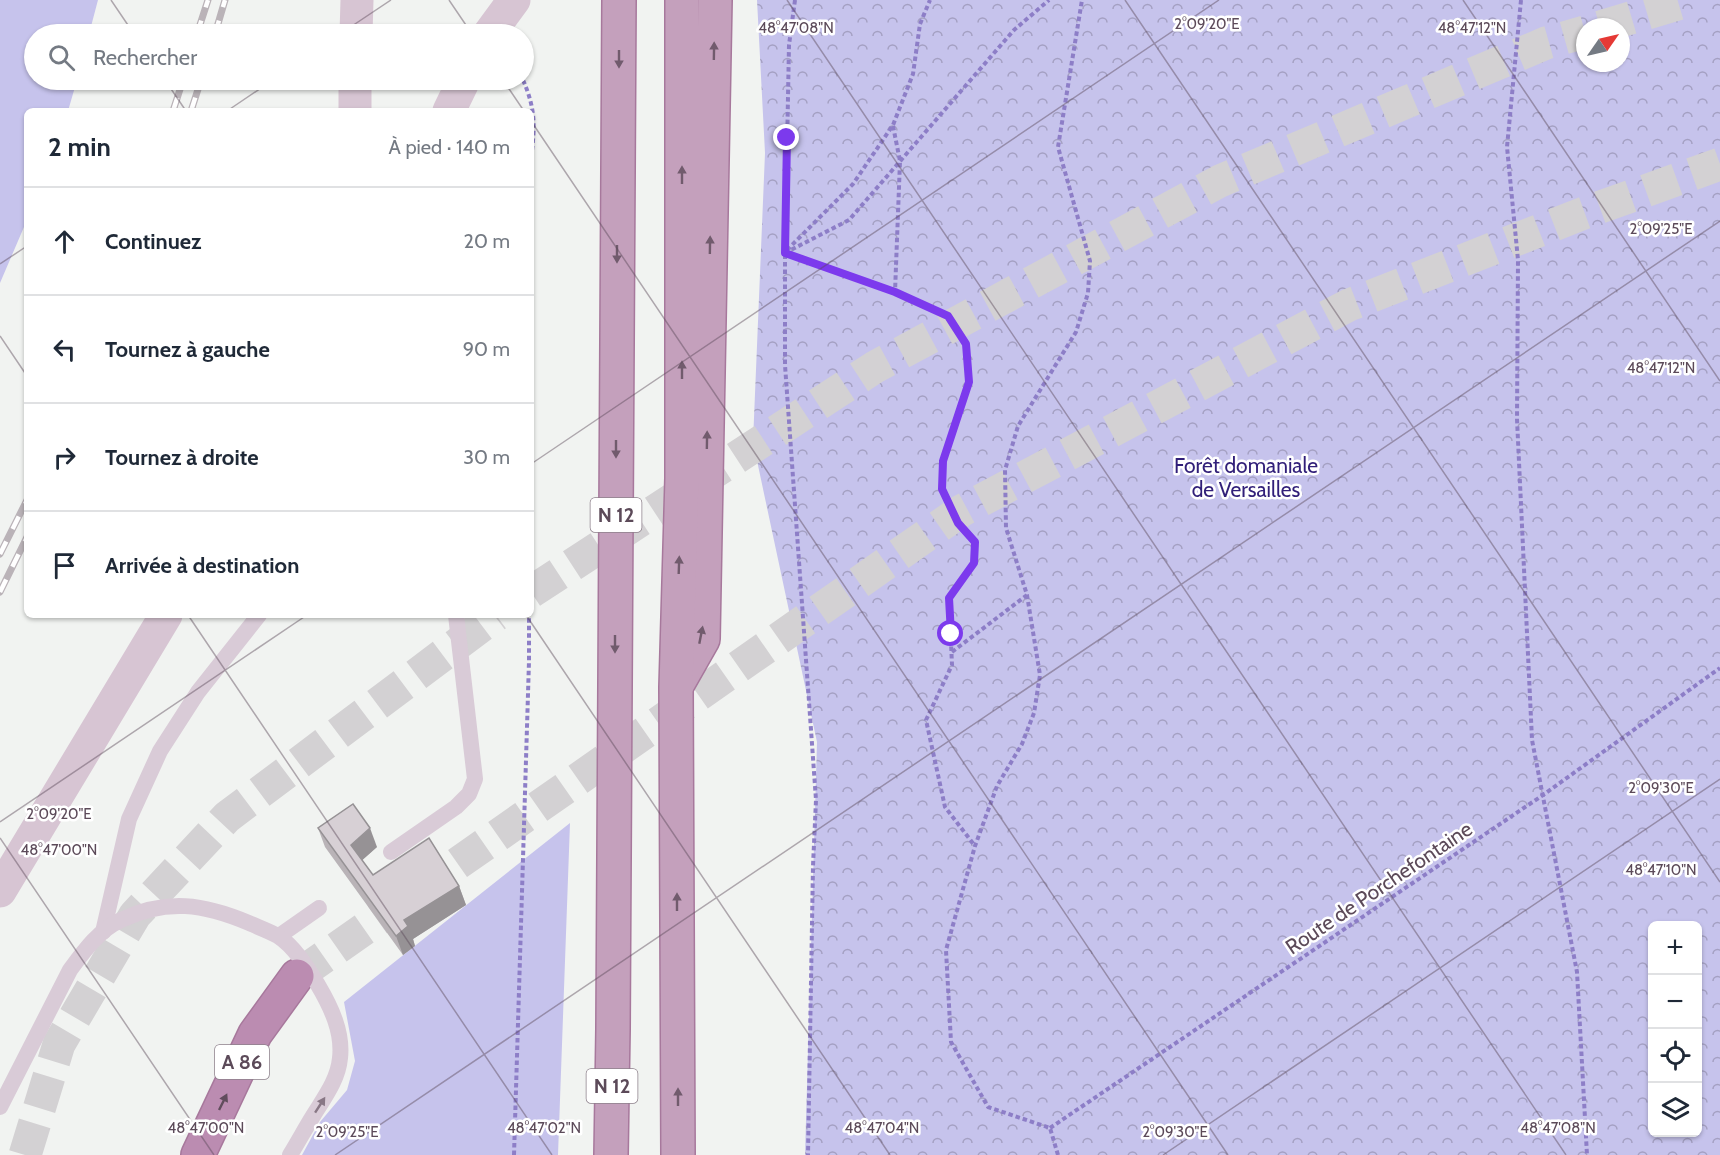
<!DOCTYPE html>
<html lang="fr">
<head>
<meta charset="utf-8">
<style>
  body { margin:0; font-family:Cabin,sans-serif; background:#f2f2f3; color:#1f2937 }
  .controls { position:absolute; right:18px; bottom:18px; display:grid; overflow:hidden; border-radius:9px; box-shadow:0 2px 4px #0004 }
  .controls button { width:54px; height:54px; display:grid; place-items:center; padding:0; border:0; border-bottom:2px solid #e0e1e3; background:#fff; color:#1f2937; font:30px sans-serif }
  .compass { position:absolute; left:1576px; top:18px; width:54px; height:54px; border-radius:50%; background:#fff; box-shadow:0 2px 4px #0004; rotate:56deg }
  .stop { position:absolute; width:18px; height:18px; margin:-14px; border:4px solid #7c3aed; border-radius:50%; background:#fff }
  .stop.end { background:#7c3aed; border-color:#fff; box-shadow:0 2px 6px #0008 }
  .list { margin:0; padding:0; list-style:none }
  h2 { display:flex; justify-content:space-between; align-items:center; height:78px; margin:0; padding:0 24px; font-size:26px }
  h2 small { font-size:20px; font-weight:400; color:#747a83 }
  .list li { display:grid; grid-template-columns:39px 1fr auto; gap:18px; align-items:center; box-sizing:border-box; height:108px; padding:0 24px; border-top:2px solid #e0e1e3 }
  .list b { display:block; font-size:22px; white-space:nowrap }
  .list em { font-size:20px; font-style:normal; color:#747a83 }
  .icon { flex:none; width:33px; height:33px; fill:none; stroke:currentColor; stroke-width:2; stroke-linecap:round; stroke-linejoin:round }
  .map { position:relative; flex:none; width:1720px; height:1155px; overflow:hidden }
  .search { position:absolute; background:#fff; box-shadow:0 2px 4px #0004; left:24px; top:24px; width:510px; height:66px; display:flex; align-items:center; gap:15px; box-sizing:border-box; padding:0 21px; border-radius:33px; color:#747a83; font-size:22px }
  .panel { position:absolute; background:#fff; box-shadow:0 2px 4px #0004; left:24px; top:108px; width:510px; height:510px; border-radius:9px }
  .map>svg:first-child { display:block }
  .green { fill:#c6c3ec }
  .forest { fill:url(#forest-crowns); fill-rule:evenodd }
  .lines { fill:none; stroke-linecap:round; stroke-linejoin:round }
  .motorway-tunnel { stroke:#d3d1d3; stroke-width:33; stroke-dasharray:33 16; stroke-linecap:butt }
  .trunk-casing { stroke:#a7789c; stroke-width:36 }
  .motorway-casing { stroke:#a7789c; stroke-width:36 }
  .path { stroke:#8d7ec7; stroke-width:4; stroke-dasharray:4.5 3; stroke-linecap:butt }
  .service { stroke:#d9cbd7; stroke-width:16 }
  .secondary { stroke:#d7c5d3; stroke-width:33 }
  .trunk { stroke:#c4a0bc; stroke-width:33 }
  .motorway { stroke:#bb8cb1; stroke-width:33 }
  .rail-casing { stroke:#bab3b8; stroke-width:7 }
  .rail { stroke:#fff; stroke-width:4.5; stroke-dasharray:14; stroke-linecap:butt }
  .wall { fill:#b9b3b7 }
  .shaded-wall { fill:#969295 }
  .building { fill:#d7d0d5; stroke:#969295; stroke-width:1.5 }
  .oneway { fill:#715b6d }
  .oneway2 { fill:#614d5d }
  .oneway3 { fill:#887785 }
  .route { stroke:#7c3aed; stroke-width:8 }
  .ticks { fill:none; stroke:#5c4a59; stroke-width:1.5; stroke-opacity:0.45 }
  .labels { text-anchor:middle; stroke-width:5; stroke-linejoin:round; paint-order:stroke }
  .shield { fill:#fff; stroke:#8d808b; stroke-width:1.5 }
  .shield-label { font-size:20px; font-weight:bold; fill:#5c4a59 }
  .park-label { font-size:21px; fill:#311f79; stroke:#fff }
  .street-label { font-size:21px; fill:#5c4a59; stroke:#fff }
  .ticks-label { font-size:15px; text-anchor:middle; fill:#5c4a59; stroke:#fff; stroke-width:5; stroke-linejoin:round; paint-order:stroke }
</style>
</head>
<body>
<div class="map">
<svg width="1720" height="1155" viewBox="0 0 1720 1155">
  <defs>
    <pattern id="forest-crowns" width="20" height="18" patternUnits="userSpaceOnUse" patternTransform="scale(1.5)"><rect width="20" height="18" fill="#c6c3ec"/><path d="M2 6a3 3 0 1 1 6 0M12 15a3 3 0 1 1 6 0" fill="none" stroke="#a4a0c2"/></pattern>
  </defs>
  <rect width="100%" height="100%" fill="#f1f3f1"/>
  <g class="green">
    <polygon points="0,0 98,0 89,34 34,34 34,80 77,80 68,111 27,111 27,220 0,283"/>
    <polygon points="570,823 558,1155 302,1155 320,1122 347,1090 355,1061 344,1002"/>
  </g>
  <path class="forest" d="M757 0H1720V1155H805L817 742 753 442 765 153ZM1585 27H1621V63H1585ZM1652 926H1698V1132H1652Z"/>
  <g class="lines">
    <g class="motorway-tunnel">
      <polyline points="1600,27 1691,0"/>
      <polyline points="531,592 875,367 1220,181 1546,43 1585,32"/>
      <polyline points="297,976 961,511 1349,305 1584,213 1720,164"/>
      <polyline points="25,1155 59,1044 135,915 227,817 496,615"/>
    </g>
    <defs>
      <g id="trunk">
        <polyline points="678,683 703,639 715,0"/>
        <polyline points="611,1155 613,1029 619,0"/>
        <polyline points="678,1155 676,687 682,478 682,0"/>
      </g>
      <polyline id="motorway" points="198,1155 255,1034 297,976"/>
    </defs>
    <use href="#trunk" class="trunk-casing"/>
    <use href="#motorway" class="motorway-casing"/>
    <g class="path">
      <polyline points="795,0 789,45 785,253 785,365 816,800 813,866 808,1155"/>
      <polyline points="1521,0 1507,147 1518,260 1517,419 1532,740 1577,972 1587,1155"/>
      <path d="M523 80C536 110 535 127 531 159"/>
      <polyline points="893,126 900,161 895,292"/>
      <polyline points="787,250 853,184 893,125 913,74 920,24 930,0"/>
      <polyline points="785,253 895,292 948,317 966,344 969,382 943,461 942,489 959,523 975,542 974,563 949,598 952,665 926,720 945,807 975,846"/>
      <polyline points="785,253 849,220 1014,30 1049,0"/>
      <polyline points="952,652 1027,595"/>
      <polyline points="1050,1128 1543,795 1720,668"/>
      <polyline points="514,1155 529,661 529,615"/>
      <polyline points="1058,1155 1050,1128 988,1107 951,1042 946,950 975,846 997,786 1022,744 1034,713 1040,675 1027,595 1006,528 1005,470 1018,426 1076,332 1088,293 1090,261 1058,147 1082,0"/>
    </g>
    <g class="service">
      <polyline points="391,852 456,807 469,794 475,779 456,615"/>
      <polyline points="103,932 129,819 160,751 198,692 259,615"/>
      <polyline points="279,936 319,908"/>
      <path d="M0 1107 70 970C84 951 99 930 121 920 167 898 204 904 249 923 258 927 269 931 278 936 295 947 308 969 318 985 331 1007 343 1032 340 1058 338 1080 324 1098 313 1116 305 1129 298 1142 290 1155"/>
    </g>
    <g class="secondary">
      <polyline points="356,34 357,0"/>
      <polyline points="489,34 514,0"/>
      <polyline points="355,111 355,80"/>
      <polyline points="449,111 464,80"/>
      <polyline points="0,891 166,615"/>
    </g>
    <use href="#trunk" class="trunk"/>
    <use href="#motorway" class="motorway"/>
    <defs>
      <g id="rail">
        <polyline points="197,34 208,0"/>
        <polyline points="215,34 225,0"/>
        <polyline points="173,111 183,80"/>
        <polyline points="191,111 201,80"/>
        <polyline points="0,554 27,500"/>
        <polyline points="0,592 27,537"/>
      </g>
    </defs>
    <use href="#rail" class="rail-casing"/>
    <use href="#rail" class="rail"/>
  </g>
  <polygon class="wall" points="318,828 377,847 362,860 373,875 459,886 466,905 413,939 415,946 403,955 325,847"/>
  <g class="shaded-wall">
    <polygon points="370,828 377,847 358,864 351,845"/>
    <polygon points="459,886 466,905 413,939 415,946 403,955 396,936 404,920"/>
  </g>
  <polygon class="building" points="353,804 370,828 351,845 373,875 429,838 459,886 404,920 408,926 396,936 318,828"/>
  <defs><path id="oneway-solid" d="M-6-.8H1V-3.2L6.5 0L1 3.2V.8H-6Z" transform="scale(1.5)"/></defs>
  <g class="oneway">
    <use href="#oneway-solid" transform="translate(714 51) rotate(-89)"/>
    <use href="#oneway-solid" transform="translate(619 59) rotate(90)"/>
    <use href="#oneway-solid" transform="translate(682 175) rotate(-90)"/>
    <use href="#oneway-solid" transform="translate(710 245) rotate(-89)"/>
    <use href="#oneway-solid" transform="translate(617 254) rotate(90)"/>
    <use href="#oneway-solid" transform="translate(682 370) rotate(-90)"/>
    <use href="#oneway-solid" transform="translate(707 440) rotate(-89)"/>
    <use href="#oneway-solid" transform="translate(616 449) rotate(90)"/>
    <use href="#oneway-solid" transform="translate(679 565) rotate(-88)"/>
    <use href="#oneway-solid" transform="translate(701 635) rotate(-79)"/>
    <use href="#oneway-solid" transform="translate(615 644) rotate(90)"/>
    <use href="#oneway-solid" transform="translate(677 902) rotate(-90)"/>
    <use href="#oneway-solid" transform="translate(678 1097) rotate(-90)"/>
  </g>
  <use class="oneway2" href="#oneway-solid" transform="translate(223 1102) rotate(-64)"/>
  <use class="oneway3" href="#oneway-solid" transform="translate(320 1105) rotate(-57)"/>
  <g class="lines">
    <polyline class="route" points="787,138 785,253 895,292 948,316 966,344 969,382 943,461 942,489 958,523 975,542 974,563 949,598 951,634"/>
  </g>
  <path class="ticks" d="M111 0 134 34M449 0 472 34M787 0 1566 1155M1125 0 1720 882M1463 0 1720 381M340 34 391 0M165 80 186 111M503 80 524 111M227 111 273 80M531 121 1228 1155M0 264 27 246M0 336 27 376M531 464 1219 0M188 615 552 1155M526 615 890 1155M0 822 307 615M0 838 214 1155M335 1155 1720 221M1163 1155 1720 779"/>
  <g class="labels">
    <g class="shield">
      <rect x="590.5" y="498" width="51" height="34" rx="4.5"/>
      <rect x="215" y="1045" width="54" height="34" rx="4.5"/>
      <rect x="586.5" y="1069" width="51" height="34" rx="4.5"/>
    </g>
    <g class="shield-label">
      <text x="616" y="522">N 12</text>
      <text x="242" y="1069">A 86</text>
      <text x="612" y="1093">N 12</text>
    </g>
    <g class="park-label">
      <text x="1246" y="473">Forêt domaniale<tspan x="1246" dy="24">de Versailles</tspan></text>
    </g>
    <g class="street-label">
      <text transform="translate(1379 888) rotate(-34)" y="7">Route de Porchefontaine</text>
    </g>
  </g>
  <g class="ticks-label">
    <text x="1207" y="29">2°09'20"E</text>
    <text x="796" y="33">48°47'08"N</text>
    <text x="1472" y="33">48°47'12"N</text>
    <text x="1661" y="234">2°09'25"E</text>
    <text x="1661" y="373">48°47'12"N</text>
    <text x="1661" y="793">2°09'30"E</text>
    <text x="59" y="819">2°09'20"E</text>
    <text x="59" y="855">48°47'00"N</text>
    <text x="1661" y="875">48°47'10"N</text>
    <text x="206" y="1133">48°47'00"N</text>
    <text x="544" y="1133">48°47'02"N</text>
    <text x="882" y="1133">48°47'04"N</text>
    <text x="1558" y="1133">48°47'08"N</text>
    <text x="347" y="1137">2°09'25"E</text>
    <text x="1175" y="1137">2°09'30"E</text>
  </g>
</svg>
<div class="controls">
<button>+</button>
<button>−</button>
<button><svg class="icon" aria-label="locate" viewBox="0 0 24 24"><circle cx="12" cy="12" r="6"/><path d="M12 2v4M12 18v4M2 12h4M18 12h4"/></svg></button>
<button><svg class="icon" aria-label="layers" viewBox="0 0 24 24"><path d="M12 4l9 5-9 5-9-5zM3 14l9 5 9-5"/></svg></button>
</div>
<svg class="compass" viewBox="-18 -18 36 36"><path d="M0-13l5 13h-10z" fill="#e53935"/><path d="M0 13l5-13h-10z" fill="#747a83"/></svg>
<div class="stop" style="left:951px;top:634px"></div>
<div class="stop end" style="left:787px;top:138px"></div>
<div class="search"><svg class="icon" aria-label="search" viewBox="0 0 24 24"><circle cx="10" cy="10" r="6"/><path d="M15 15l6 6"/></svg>Rechercher</div>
<section class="panel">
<h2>2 min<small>À pied · 140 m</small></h2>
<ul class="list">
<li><svg class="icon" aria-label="ahead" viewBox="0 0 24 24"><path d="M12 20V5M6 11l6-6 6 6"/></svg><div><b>Continuez</b></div><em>20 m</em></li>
<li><svg class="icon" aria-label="left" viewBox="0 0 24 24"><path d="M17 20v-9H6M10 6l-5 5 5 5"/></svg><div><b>Tournez à gauche</b></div><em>90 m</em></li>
<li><svg class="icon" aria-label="right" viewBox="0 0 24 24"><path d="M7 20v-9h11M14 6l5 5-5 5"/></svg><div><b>Tournez à droite</b></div><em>30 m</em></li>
<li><svg class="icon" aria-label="arrive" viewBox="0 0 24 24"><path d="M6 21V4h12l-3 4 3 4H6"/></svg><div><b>Arrivée à destination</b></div></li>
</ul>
</section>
</div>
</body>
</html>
